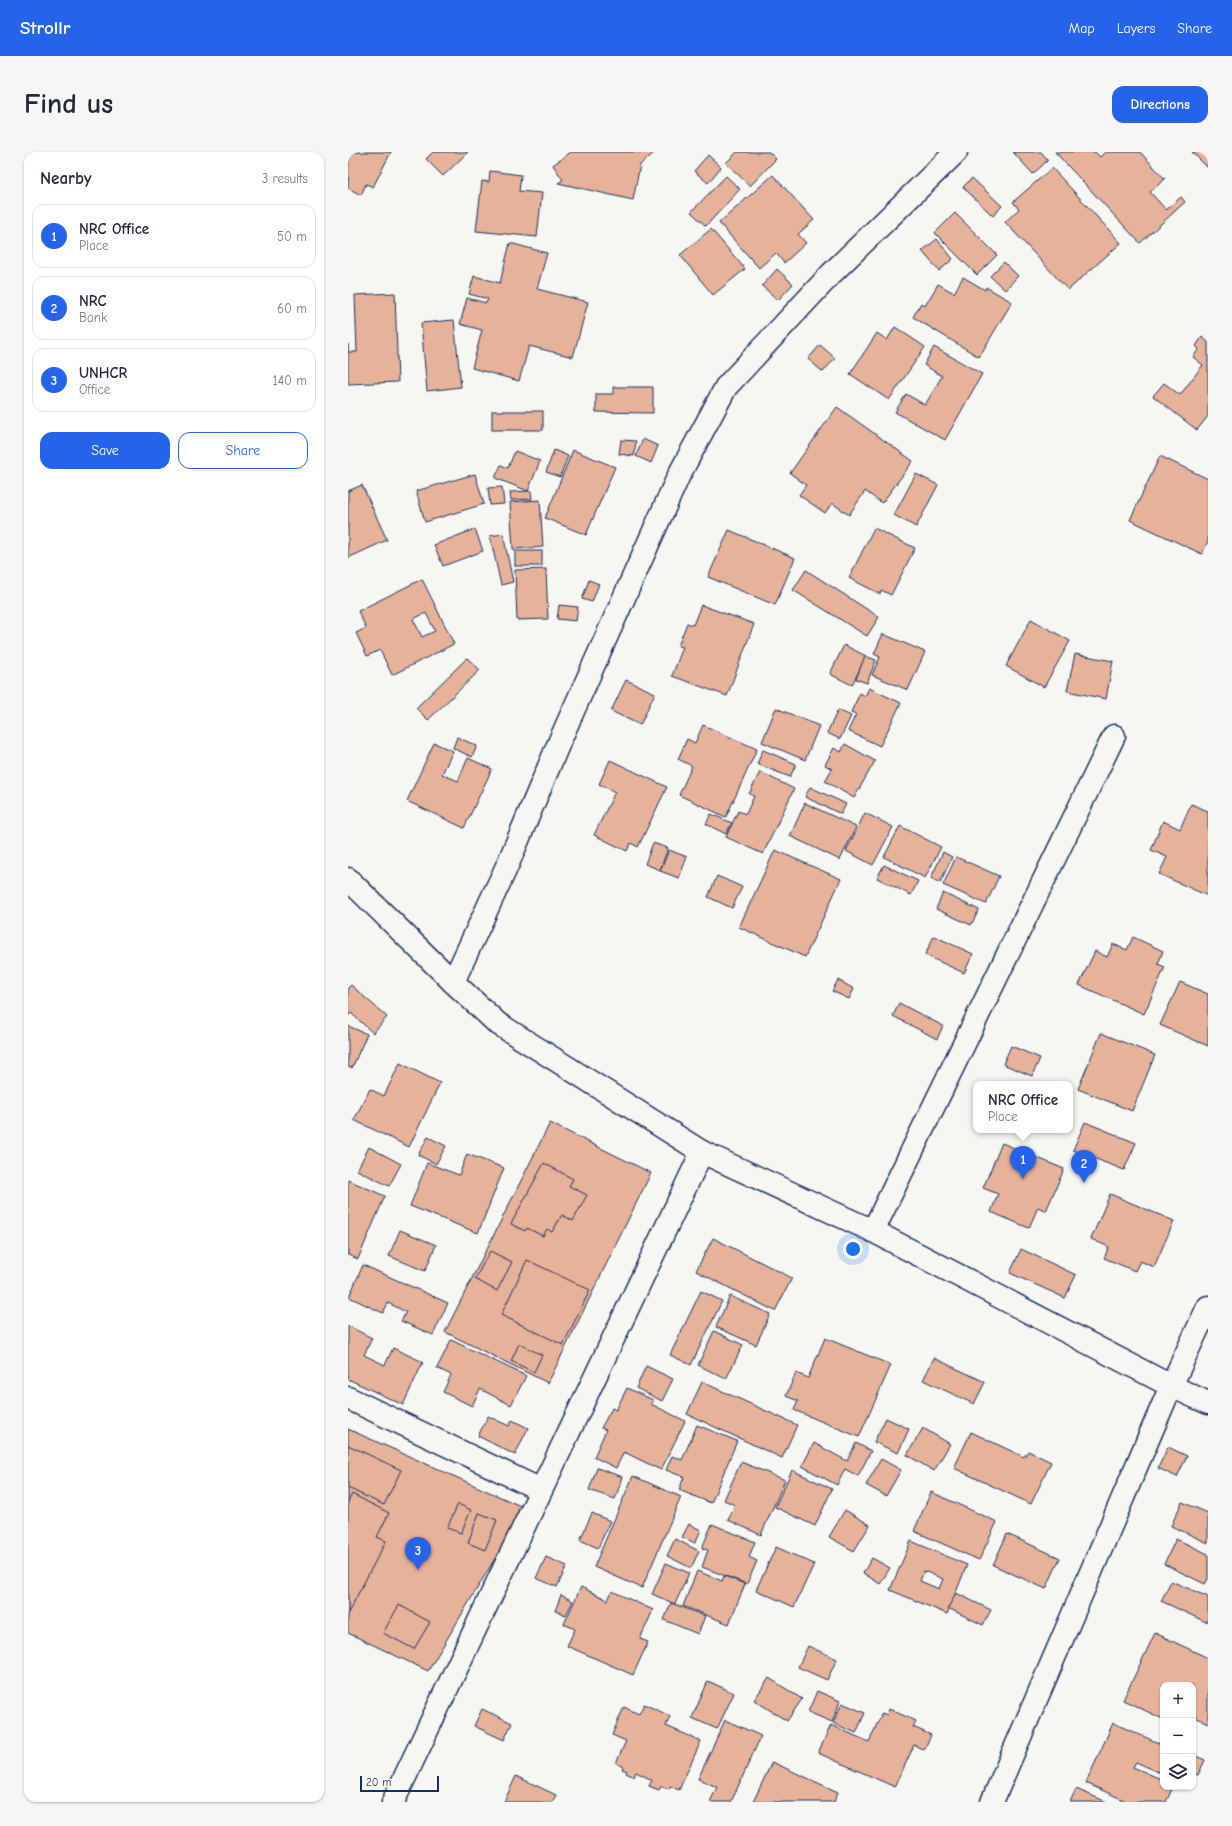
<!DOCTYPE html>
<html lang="en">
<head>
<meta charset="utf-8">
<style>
  body { margin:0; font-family:"Comic Neue",sans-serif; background:#f6f6f7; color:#1f2937 }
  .controls { position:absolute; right:12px; bottom:12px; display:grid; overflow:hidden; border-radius:8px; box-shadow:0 1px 3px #0004 }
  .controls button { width:36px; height:36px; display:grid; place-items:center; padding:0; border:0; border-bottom:1px solid #e0e1e3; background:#fff; color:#1f2937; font:20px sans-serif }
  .scale { position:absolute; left:12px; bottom:10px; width:79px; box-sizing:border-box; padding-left:4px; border:2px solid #1b2f5e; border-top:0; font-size:11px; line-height:14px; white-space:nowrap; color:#1b2f5e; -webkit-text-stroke:3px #f6f6f2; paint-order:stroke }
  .you { position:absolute; left:505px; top:1097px; width:14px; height:14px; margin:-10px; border:3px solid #fff; border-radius:50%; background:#1a73e8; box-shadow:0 0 0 6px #1a73e833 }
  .badge { display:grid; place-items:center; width:26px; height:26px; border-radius:50%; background:#2563eb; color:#fff; font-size:13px; font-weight:700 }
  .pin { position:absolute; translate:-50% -33px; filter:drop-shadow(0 1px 2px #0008) }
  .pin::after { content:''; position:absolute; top:21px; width:14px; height:12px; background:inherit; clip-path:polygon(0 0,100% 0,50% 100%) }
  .popup { position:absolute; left:625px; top:929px; width:100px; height:52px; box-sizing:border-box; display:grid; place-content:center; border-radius:8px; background:#fff; filter:drop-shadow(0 1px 3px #0005); font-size:13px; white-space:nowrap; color:#747a83 }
  .popup b { font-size:15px; color:#1f2937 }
  .popup::after { content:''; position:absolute; left:50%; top:100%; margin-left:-8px; border:8px solid transparent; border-top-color:#fff }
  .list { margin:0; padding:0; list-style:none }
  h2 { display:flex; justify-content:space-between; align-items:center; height:52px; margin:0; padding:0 16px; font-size:17px }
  h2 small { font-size:13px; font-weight:400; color:#747a83 }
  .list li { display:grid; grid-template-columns:26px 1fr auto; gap:12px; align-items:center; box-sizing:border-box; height:64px; margin:0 8px 8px; padding:0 8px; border:1px solid #e0e1e3; border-radius:12px }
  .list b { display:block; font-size:15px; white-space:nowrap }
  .list p { margin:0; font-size:13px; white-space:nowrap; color:#747a83 }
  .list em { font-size:13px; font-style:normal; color:#747a83 }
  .actions { display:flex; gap:8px; padding:12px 16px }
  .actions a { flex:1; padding:9px 0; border:1px solid #2563eb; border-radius:12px; text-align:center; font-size:14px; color:#2563eb }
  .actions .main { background:#2563eb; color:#fff }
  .icon { flex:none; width:22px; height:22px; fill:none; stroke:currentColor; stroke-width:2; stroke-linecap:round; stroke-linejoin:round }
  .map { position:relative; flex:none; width:860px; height:1650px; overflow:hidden; border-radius:12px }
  header { display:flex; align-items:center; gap:24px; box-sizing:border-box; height:56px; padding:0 20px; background:#2563eb; color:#fff }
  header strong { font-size:19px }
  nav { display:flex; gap:22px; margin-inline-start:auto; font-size:14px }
  .intro { display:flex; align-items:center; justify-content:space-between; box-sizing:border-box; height:96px; padding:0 24px }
  h1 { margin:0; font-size:28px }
  .button { padding:10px 18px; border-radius:12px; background:#2563eb; color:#fff; font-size:14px; font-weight:700 }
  main { display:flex; gap:24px; padding:0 24px }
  aside { flex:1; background:#fff; border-radius:12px; box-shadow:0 1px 3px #0004 }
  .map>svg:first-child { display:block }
  .building { fill:#e7b29a; stroke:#1b2f5e; fill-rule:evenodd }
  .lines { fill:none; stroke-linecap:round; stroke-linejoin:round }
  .street-casing { stroke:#1b2f5e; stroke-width:25 }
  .street { stroke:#f6f6f2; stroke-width:22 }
</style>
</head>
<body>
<header>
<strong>Strollr</strong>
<nav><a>Map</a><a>Layers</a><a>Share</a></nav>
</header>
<div class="intro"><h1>Find us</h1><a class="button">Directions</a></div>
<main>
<aside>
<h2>Nearby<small>3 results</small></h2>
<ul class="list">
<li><span class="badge">1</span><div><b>NRC Office</b><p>Place</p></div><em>50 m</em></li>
<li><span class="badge">2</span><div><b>NRC</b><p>Bank</p></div><em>60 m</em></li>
<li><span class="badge">3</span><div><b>UNHCR</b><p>Office</p></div><em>140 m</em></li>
</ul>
<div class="actions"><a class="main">Save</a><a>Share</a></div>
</aside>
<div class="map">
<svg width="860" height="1650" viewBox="0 0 860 1650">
  <rect width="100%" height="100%" fill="#f6f6f2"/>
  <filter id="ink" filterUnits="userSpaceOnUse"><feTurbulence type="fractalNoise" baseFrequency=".025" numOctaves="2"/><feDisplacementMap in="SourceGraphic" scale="8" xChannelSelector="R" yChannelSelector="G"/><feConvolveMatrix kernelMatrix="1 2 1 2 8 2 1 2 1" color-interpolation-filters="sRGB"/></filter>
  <g filter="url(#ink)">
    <g class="building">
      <polygon points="1,0 43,0 25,35 18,32 13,43 0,36"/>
      <polygon points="85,0 120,0 95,24 78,7"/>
      <polygon points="223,0 307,0 292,13 285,48 210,31 215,28 205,13"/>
      <polygon points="389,0 421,0 428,7 402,34 378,11"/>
      <polygon points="665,0 693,0 700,8 685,22"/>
      <polygon points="707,0 747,0 752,5 757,0 792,0 817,27 802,40 818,58 833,45 837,50 792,91"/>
      <polygon points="844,0 860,0 860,16"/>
      <polygon points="360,3 373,15 360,31 346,19"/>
      <polygon points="704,16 773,91 720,138 657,70 671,57 665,50"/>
      <polygon points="142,19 173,23 171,39 194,41 189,85 128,79 134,29 141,30"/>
      <polygon points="425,23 466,68 450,82 458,91 436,111 428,101 411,116 371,71"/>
      <polygon points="378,24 392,37 358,74 343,60"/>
      <polygon points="624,26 654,54 645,64 615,35"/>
      <polygon points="607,61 649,103 629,123 587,81"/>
      <polygon points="363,77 397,117 365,143 332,103"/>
      <polygon points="589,87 605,107 591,119 574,99"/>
      <polygon points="162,91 199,101 189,137 240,150 225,205 181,194 171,229 124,216 134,178 112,172 119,146 138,151 140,147 121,142 126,124 152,131"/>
      <polygon points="656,110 670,124 657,138 642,124"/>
      <polygon points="429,117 445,132 430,148 414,134"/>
      <polygon points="615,125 637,138 638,135 664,150 631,205 565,165 573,151 577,154 590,132 606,141"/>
      <polygon points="47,141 50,230 0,232 0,192 0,200 9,200 7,143"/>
      <polygon points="106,168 113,235 79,239 73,171"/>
      <polygon points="547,175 577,195 541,248 502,222 529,181 539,188"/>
      <polygon points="854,185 860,190 860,264 849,278 805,244 816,231 832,243 855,213 845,205 851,197 848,194"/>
      <polygon points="472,193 487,206 475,220 460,207"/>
      <polygon points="586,195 634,222 597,288 547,260 558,242 577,253 594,224 576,213"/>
      <polygon points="265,235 305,235 305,261 248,260 248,242 265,242"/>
      <polygon points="489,255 565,309 534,351 517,339 501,363 484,351 477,361 451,343 458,333 442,321"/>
      <rect x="144" y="259" width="51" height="19"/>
      <polygon points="295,287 310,294 303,311 288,304"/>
      <polygon points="273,288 288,289 286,304 271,302"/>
      <polygon points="206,298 220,304 212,325 198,320"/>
      <polygon points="225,298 267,315 238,383 197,366"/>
      <polygon points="167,299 192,309 180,339 147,326 153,313 160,316"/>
      <polygon points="812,304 860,327 860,389 854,402 782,368"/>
      <polygon points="127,322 136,352 77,370 68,339"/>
      <polygon points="568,322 590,333 568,375 546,363"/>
      <polygon points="14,333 39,388 0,406 0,339"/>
      <polygon points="154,335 156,352 142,353 140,336"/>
      <polygon points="183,339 184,347 163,348 162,340"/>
      <polygon points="192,348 195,395 165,397 162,350"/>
      <polygon points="526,376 567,396 543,443 533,438 532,442 501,426"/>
      <polygon points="127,377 135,399 95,414 86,393"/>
      <polygon points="381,378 447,406 427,453 360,425"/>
      <polygon points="155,382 165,430 153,433 142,384"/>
      <rect x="167" y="399" width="27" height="15"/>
      <polygon points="198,417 200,467 169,468 167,418"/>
      <polygon points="458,418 531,465 519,484 445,438"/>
      <path d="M74 427 106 492 44 523 32 498 19 504 8 481 18 476 10 459ZM78 461 87 479 74 485 65 467Z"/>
      <polygon points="241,428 251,432 244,450 234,447"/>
      <polygon points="211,453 230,455 228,469 209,467"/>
      <polygon points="353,453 406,472 379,544 324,524 335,495 330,494 339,471 345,473"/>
      <polygon points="683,467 722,489 696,535 658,514"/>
      <polygon points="535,482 577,500 560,538 524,523 532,505 526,502"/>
      <polygon points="496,493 518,504 504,533 482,522"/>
      <polygon points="727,502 765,509 758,547 719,539"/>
      <polygon points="517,504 528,508 519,531 508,527"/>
      <polygon points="119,506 132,518 80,568 68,556"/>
      <polygon points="278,528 307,541 292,573 263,559"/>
      <polygon points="521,536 553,551 532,594 500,579 508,562 503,560 512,541 517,544"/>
      <polygon points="428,556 471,574 457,608 414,590"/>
      <polygon points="490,558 503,564 492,587 479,581"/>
      <polygon points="355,573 409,597 378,665 331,643 344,614 330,607 339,587 347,591"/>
      <polygon points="109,585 129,594 124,605 105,596"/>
      <polygon points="86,591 105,599 94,622 110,629 120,606 144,617 116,676 59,649"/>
      <polygon points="497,592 527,609 506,646 477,629 484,617 477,613 486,596 493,600"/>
      <polygon points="415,598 448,612 442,625 409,612"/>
      <polygon points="262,608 319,635 290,695 283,691 279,699 246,683 267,640 251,632"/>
      <polygon points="412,620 446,637 415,702 378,685 390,659 398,662 406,644 401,642"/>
      <polygon points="462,635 498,652 493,662 457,645"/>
      <polygon points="457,651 508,675 492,708 442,684"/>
      <polygon points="843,652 860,659 860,744 811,722 819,705 803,698 815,669 832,677"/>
      <polygon points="517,661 545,675 525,713 498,699"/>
      <polygon points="363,662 384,671 378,682 358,672"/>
      <polygon points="552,674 593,695 577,726 536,705"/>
      <polygon points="305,691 320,696 312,718 297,712"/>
      <polygon points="321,698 339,705 331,726 312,719"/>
      <polygon points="427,698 493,727 457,805 391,775"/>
      <polygon points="595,700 604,705 592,731 583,726"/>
      <polygon points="608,705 651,724 638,752 595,733"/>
      <polygon points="536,713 570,729 563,743 529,726"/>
      <polygon points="369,724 394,735 384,756 360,745"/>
      <polygon points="595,741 631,758 623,773 588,757"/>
      <polygon points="586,784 625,802 616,821 577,803"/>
      <polygon points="785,785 815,799 810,812 817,815 796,862 731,833 747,799 759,805 765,792 779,798"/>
      <polygon points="490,828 506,837 501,847 484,839"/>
      <polygon points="832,830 860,842 860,894 812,873"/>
      <polygon points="3,833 39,865 25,881 3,861 0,864 0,836"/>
      <polygon points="551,851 595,874 589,887 545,864"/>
      <polygon points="0,874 19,882 4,916 0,915"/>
      <polygon points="753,881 807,903 784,959 730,937"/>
      <polygon points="663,894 692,906 684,924 655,912"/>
      <polygon points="52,911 92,931 61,995 6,968 22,937 36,944"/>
      <polygon points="737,970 788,991 776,1018 725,998"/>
      <polygon points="202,971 303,1021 200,1231 97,1180"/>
      <polygon points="80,985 98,994 88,1012 70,1003"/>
      <polygon points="654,991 716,1017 698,1059 690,1055 681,1076 643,1060 650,1042 635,1036"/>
      <polygon points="21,995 53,1012 41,1034 9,1018"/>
      <polygon points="119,1002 156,1016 130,1081 62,1054 79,1011 111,1023"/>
      <polygon points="196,1011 225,1027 221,1034 239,1043 225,1069 214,1063 204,1080 199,1077 195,1084 179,1076 177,1079 163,1072"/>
      <polygon points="0,1028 37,1044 10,1107 0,1103"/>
      <polygon points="762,1042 826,1069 806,1115 792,1109 787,1119 756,1106 761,1095 743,1087"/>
      <polygon points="52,1078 88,1093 77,1119 41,1104"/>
      <polygon points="365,1086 444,1126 427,1159 348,1119"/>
      <polygon points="673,1097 728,1123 717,1146 662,1121"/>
      <polygon points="142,1099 164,1110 149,1139 127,1127"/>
      <polygon points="179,1108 242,1138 215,1193 153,1163"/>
      <polygon points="15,1113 100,1151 85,1183 53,1169 58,1160 40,1151 35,1161 1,1145"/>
      <polygon points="353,1139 374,1149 343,1213 322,1203"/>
      <polygon points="382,1144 422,1162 408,1193 368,1175"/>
      <polygon points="0,1174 24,1186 16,1203 37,1213 45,1196 75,1210 55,1253 0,1227"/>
      <polygon points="366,1179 395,1193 378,1227 350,1213"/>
      <polygon points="477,1186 543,1213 511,1285 446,1258 450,1249 438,1244 448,1221 460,1226"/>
      <polygon points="103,1188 178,1224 163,1253 132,1237 124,1254 95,1240 103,1223 89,1216"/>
      <polygon points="171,1192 194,1203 186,1220 163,1209"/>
      <polygon points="586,1206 637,1230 626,1252 575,1228"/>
      <polygon points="298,1214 325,1227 314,1249 288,1236"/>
      <polygon points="354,1230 449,1273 434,1306 339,1262"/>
      <polygon points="279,1236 305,1248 303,1252 337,1269 313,1318 276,1300 268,1316 246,1305 258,1278 253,1276 264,1256 268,1258"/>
      <polygon points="140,1264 161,1274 164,1268 180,1276 167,1303 130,1284"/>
      <polygon points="538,1266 561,1277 550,1301 526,1290"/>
      <polygon points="349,1273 389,1289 363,1351 331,1338 336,1325 318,1318 324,1304 334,1308"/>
      <polygon points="575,1276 602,1292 586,1319 559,1303"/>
      <polygon points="0,1277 177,1356 80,1519 0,1481"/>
      <polygon points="623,1280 676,1305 680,1299 703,1310 683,1352 606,1316"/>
      <polygon points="466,1291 499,1309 508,1291 523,1299 510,1324 497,1317 489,1333 454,1314"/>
      <polygon points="0,1293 53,1318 36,1353 0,1336"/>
      <polygon points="820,1295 839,1304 829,1325 810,1316"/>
      <polygon points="533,1307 553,1318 538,1344 518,1333"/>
      <polygon points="393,1310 437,1328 413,1383 380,1368 387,1353 376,1348"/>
      <polygon points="249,1316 275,1325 267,1347 241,1338"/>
      <polygon points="444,1318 484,1337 467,1374 427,1355"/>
      <polygon points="285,1324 333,1345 294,1436 246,1415"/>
      <polygon points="583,1340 649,1370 631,1408 566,1379"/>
      <polygon points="4,1342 41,1361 29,1385 38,1389 0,1461 0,1350"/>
      <polygon points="834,1350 860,1361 860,1391 823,1374"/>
      <polygon points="110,1352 123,1358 113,1381 99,1376"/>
      <polygon points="497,1358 522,1373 506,1399 481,1385"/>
      <polygon points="131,1361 149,1368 137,1398 120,1391"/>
      <polygon points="244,1361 262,1369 250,1396 232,1388"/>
      <polygon points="341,1372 353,1378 347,1391 334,1385"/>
      <polygon points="364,1372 407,1390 401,1405 409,1409 399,1432 354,1415 360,1398 354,1396"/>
      <polygon points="659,1382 712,1406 698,1437 645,1413"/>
      <polygon points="327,1387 351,1399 343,1416 319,1404"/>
      <polygon points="828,1387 860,1402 860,1427 857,1432 816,1412"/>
      <path d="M563 1389 619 1413 599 1462 542 1438ZM576 1419 595 1427 591 1437 572 1429Z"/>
      <polygon points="428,1395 466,1412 446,1455 408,1438"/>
      <polygon points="198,1405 219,1414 209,1435 188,1426"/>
      <polygon points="524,1406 542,1416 532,1432 515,1421"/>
      <polygon points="318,1411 341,1421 327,1452 304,1442"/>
      <polygon points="349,1419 374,1429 376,1424 397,1432 381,1472 335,1454"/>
      <polygon points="823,1429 860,1445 860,1467 858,1470 813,1449"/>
      <polygon points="233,1435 260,1448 264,1439 305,1458 292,1487 300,1490 285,1523 219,1494 227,1477 216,1472"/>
      <polygon points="608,1441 643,1458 635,1473 600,1456"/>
      <polygon points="213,1443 225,1449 218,1463 207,1459"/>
      <polygon points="323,1451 357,1464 350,1482 316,1468"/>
      <polygon points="51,1453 82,1470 66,1497 35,1481"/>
      <polygon points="807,1481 860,1506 860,1571 845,1564 845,1533 815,1533 815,1567 775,1548"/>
      <polygon points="460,1494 489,1507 479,1528 450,1515"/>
      <polygon points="421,1526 454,1547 439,1569 406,1548"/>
      <polygon points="360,1529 386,1541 369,1577 344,1566"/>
      <polygon points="469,1539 492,1549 484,1570 460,1560"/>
      <polygon points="494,1551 517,1561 508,1581 485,1571"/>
      <polygon points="296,1552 322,1564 318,1574 353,1589 331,1638 322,1634 321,1637 313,1634 311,1638 301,1634 304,1628 288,1620 286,1625 278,1621 279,1619 274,1617 275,1614 268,1611 278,1589 264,1583 276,1555 291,1562"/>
      <polygon points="134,1557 164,1571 156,1588 126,1574"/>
      <polygon points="541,1557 568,1569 565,1575 583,1583 576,1598 566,1593 547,1635 470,1601 483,1573 521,1590 534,1561 539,1563"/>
      <polygon points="377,1568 413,1584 383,1650 362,1650 369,1635 350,1627"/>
      <polygon points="765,1571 815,1593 815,1622 788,1610 785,1615 815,1628 815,1635 825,1635 818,1650 780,1650 738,1631"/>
      <polygon points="845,1603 857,1608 850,1623 845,1621"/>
      <polygon points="424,1610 490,1640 486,1650 405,1650"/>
      <polygon points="168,1624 208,1643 204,1650 156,1650"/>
      <polygon points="728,1637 759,1650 722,1650"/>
    </g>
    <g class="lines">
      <defs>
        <g id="street">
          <polyline points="0,727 105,830 149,871 354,1000 525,1079 823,1234 860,1251"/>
          <polyline points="105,830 159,714 213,586 331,323 378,235 484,121 608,0"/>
          <polyline points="525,1079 766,584"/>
          <polyline points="0,1246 193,1338"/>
          <polyline points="45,1650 354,1000"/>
          <polyline points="644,1650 823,1234 860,1155"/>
        </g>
      </defs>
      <use href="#street" class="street-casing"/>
      <use href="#street" class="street"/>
    </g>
  </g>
</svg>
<div class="controls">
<button>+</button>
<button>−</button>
<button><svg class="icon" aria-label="layers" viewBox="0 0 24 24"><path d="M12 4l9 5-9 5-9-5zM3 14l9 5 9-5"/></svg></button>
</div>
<div class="scale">20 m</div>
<div class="you"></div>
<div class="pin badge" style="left:675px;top:1027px">1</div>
<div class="popup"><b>NRC Office</b>Place</div>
<div class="pin badge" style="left:736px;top:1031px">2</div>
<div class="pin badge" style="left:70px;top:1418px">3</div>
</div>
</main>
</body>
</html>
